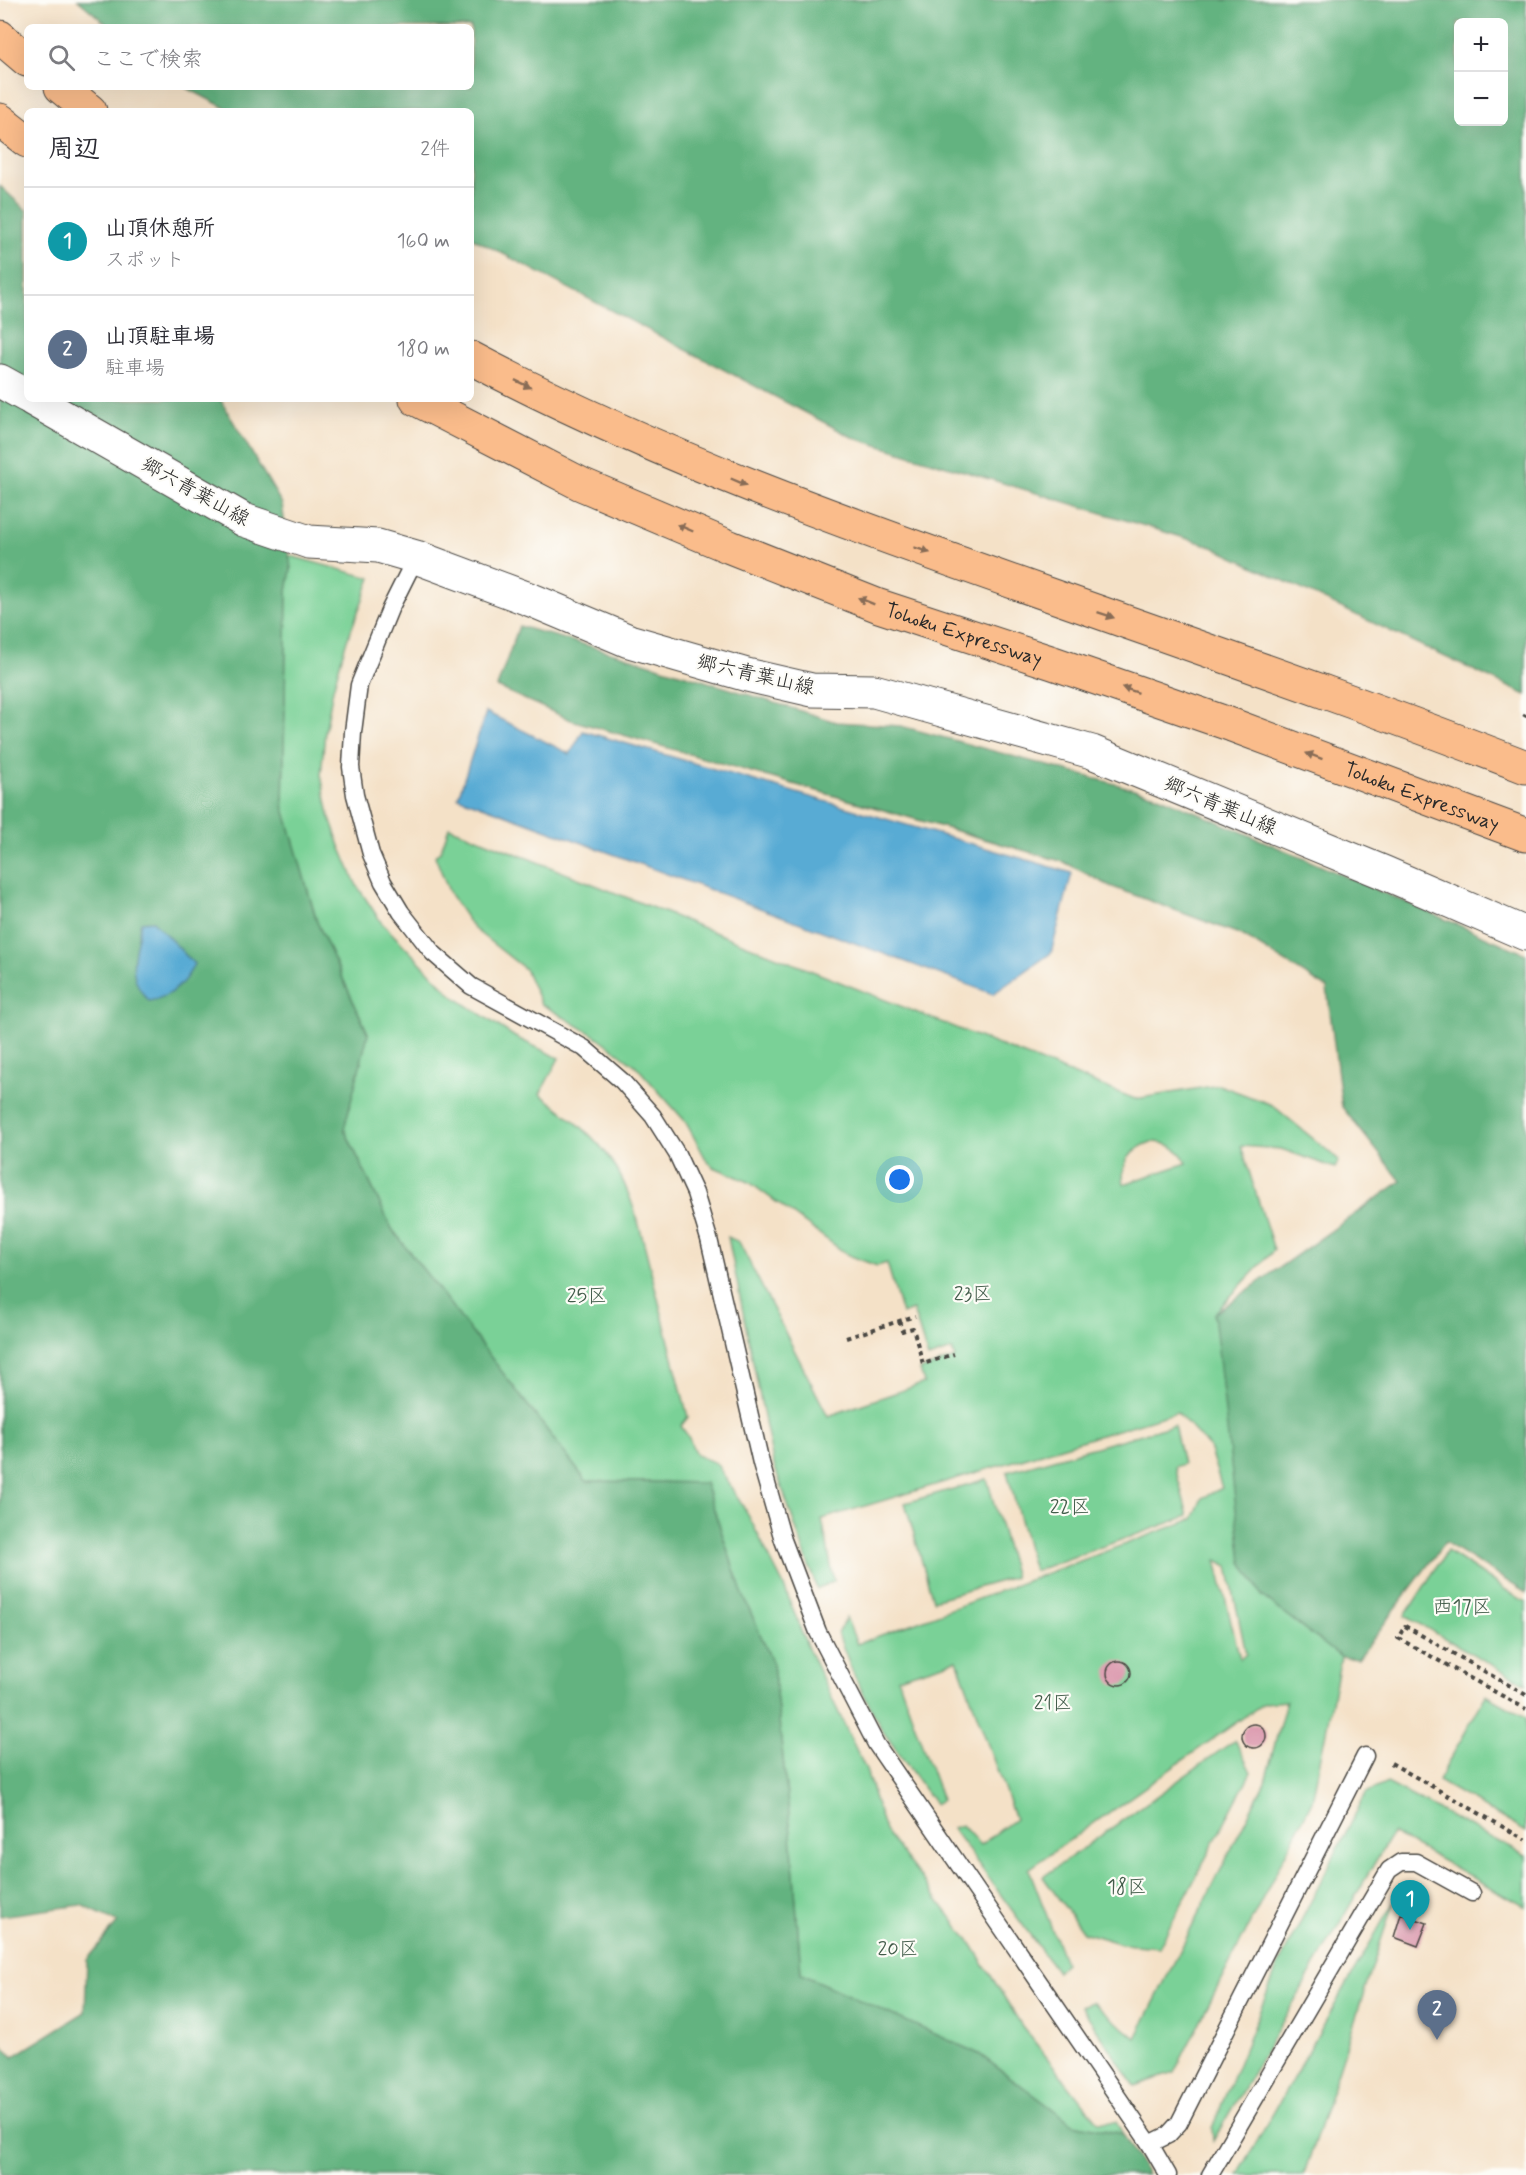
<!DOCTYPE html>
<html lang="ja">
<head>
<meta charset="utf-8">
<style>
  body { margin:0; font-family:Mynerve,"Klee One",sans-serif; background:#f2f2f3; color:#2b2b33 }
  .controls { position:absolute; right:18px; top:18px; display:grid; overflow:hidden; border-radius:9px; box-shadow:0 6px 24px #0002 }
  .controls button { width:54px; height:54px; display:grid; place-items:center; padding:0; border:0; border-bottom:2px solid #e1e1e2; background:#fff; color:#2b2b33; font:30px sans-serif }
  .you { position:absolute; left:900px; top:1180px; width:21px; height:21px; margin:-15px; border:4px solid #fff; border-radius:50%; background:#1a73e8; box-shadow:0 0 0 9px #1a73e833 }
  .badge { display:grid; place-items:center; width:39px; height:39px; border-radius:50%; background:#c8321e; color:#fff; font-size:20px; font-weight:700 }
  .pin { position:absolute; translate:-50% -50px; filter:drop-shadow(0 2px 3px #0008) }
  .pin::after { content:''; position:absolute; top:32px; width:21px; height:18px; background:inherit; clip-path:polygon(0 0,100% 0,50% 100%) }
  .list { margin:0; padding:0; list-style:none }
  h2 { display:flex; justify-content:space-between; align-items:center; height:78px; margin:0; padding:0 24px; font-size:26px }
  h2 small { font-size:20px; font-weight:400; color:#7c7c81 }
  .list li { display:grid; grid-template-columns:39px 1fr auto; gap:18px; align-items:center; box-sizing:border-box; height:108px; padding:0 24px; border-top:2px solid #e1e1e2 }
  .list b { display:block; font-size:22px; white-space:nowrap }
  .list p { margin:0; font-size:20px; white-space:nowrap; color:#7c7c81 }
  .list em { font-size:20px; font-style:normal; color:#7c7c81 }
  .icon { flex:none; width:33px; height:33px; fill:none; stroke:currentColor; stroke-width:2; stroke-linecap:round; stroke-linejoin:round }
  .map { position:relative; flex:none; width:1526px; height:2175px; overflow:hidden }
  .search { position:absolute; background:#fff; box-shadow:0 6px 24px #0002; left:24px; top:24px; width:450px; height:66px; display:flex; align-items:center; gap:15px; box-sizing:border-box; padding:0 21px; border-radius:9px; color:#7c7c81; font-size:22px }
  .panel { position:absolute; background:#fff; box-shadow:0 6px 24px #0002; left:24px; top:108px; width:450px; height:294px; border-radius:9px }
  .map>svg:first-child { display:block }
  .green { fill:#7ad197; stroke:#527e61; stroke-width:1.5; fill-rule:evenodd }
  .forest { fill:#63b380; stroke:#476f56; stroke-width:1.5; fill-rule:evenodd }
  .water { fill:#59abd4; stroke:#426b80; stroke-width:1.5 }
  .building { fill:#da95ab }
  .lines { fill:none; stroke-linecap:round; stroke-linejoin:round }
  .lane-casing { stroke:#494642; stroke-width:19 }
  .street-casing { stroke:#494642; stroke-width:35 }
  .highway-casing { stroke:#494642; stroke-width:35 }
  .path { stroke:#494642; stroke-width:4; stroke-dasharray:4.5 4.5; stroke-linecap:butt }
  .lane { stroke:#fff; stroke-width:16 }
  .street { stroke:#fff; stroke-width:33 }
  .highway { stroke:#fabc8b; stroke-width:33 }
  .oneway { fill:#886c56 }
  .labels { text-anchor:middle; stroke-width:4.5; stroke-linejoin:round; paint-order:stroke }
  .street-label { font-size:20px; fill:#2b2b2b; stroke:#fdfcf7 }
  .park-label { font-size:20px; fill:#435d4b; stroke:#fdfcf7 }
</style>
</head>
<body>
<div class="map">
<svg width="1526" height="2175" viewBox="0 0 1526 2175">
  <rect width="100%" height="100%" fill="#fdfcf7"/>
  <filter id="ink" filterUnits="userSpaceOnUse"><feTurbulence type="fractalNoise" baseFrequency=".0167" numOctaves="2"/><feDisplacementMap in="SourceGraphic" scale="12" xChannelSelector="R" yChannelSelector="G"/><feConvolveMatrix kernelMatrix="1 2 1 2 8 2 1 2 1" color-interpolation-filters="sRGB"/></filter>
  <filter id="wash" filterUnits="userSpaceOnUse"><feTurbulence type="fractalNoise" baseFrequency=".008" numOctaves="4" result="noise"/><feDisplacementMap in="SourceGraphic" scale="24" xChannelSelector="R" yChannelSelector="G"/><feGaussianBlur stdDeviation="1.35" result="paint"/><feColorMatrix in="noise" values="0 0 0 0 0 0 0 0 0 0 0 0 0 0 0 0 0 1.4 0 .05"/><feComposite in="paint" operator="in"/></filter>
  <g filter="url(#wash)">
    <rect width="100%" height="100%" fill="#f4e1c7"/>
    <g class="green">
      <path d="M287 555 371 578 345 646 333 689 325 732 321 775 329 815 340 846 356 884 381 922 453 996 515 1037 559 1058 540 1094C566 1114 595 1135 613 1163 633 1194 643 1239 652 1275 664 1322 676 1370 688 1417L681 1426 688 1436 696 1455 716 1463 746 1511 783 1584 807 1646 866 1770 885 1831 972 1945 1022 2026 1098 2122H1116L1123 2134 1073 2124 979 2054 801 1974 791 1834 773 1664 741 1590 705 1483 586 1481 392 1229 344 1128 368 1033 317 922 283 805 287 591 291 569Z"/>
      <path d="M449 827 1135 1099 1219 1085 1272 1105 1339 1160 1335 1168 1281 1149 1241 1146 1274 1250 1214 1314 1262 1596 1341 1657 1312 1801 1174 2073 1135 2086 1081 2006 1092 2002 1136 2038 1265 1782 1286 1701 1264 1703 1029 1869 1065 1963 1057 1972 952 1828 962 1825 980 1845 1015 1819 957 1660 898 1678 942 1800 935 1804 882 1730 853 1673 838 1634 846 1617 857 1644 1193 1519 1202 1498 1222 1488 1209 1447 1177 1412 822 1519 834 1581 817 1589 773 1462 728 1237 739 1242 828 1416 924 1383 920 1370 955 1358 952 1350 928 1358 913 1310 902 1314 887 1263 877 1266 848 1255 749 1182 714 1167 707 1161 685 1121 636 1066 599 1038 541 1004 525 969 473 928 450 894 435 856 441 850ZM1151 1142C1168 1142 1179 1148 1187 1163L1124 1184C1120 1163 1131 1149 1151 1142ZM1216 1560 1228 1566 1246 1654 1240 1659Z"/>
      <polygon points="1174,1425 1183,1464 1175,1467 1188,1516 1034,1571 1007,1472"/>
      <polygon points="987,1479 1015,1577 933,1600 905,1503"/>
      <polygon points="1447,1551 1521,1600 1526,1601 1526,1684 1405,1616"/>
      <polygon points="1486,1695 1526,1717 1526,1832 1438,1781"/>
      <polygon points="1235,1740 1251,1772 1159,1947 1122,1944 1083,1932 1043,1877"/>
      <polygon points="1387,1783 1526,1856 1526,1907 1392,1833 1213,2141 1212,2128 1278,1966 1366,1793"/>
      <polygon points="1394,1901 1304,2175 1238,2175"/>
    </g>
    <g class="forest">
      <path d="M78 0H1526V695L1208 545 854 438 471 237V111H231L185 87H471V27H110ZM1458 22H1504V122H1458Z"/>
      <polygon points="0,186 27,211 27,399 220,399 282,504 291,569 287,591 283,805 317,922 368,1034 344,1129 392,1229 586,1481 705,1483 741,1590 773,1664 791,1834 801,1974 979,2054 1073,2124 1123,2134 1147,2175 0,2175 0,2042 13,2057 85,2012 87,1960 118,1922 81,1905 0,1916"/>
      <polygon points="519,626 628,657 836,722 901,726 1156,795 1526,954 1526,1593 1445,1542 1358,1659 1341,1657 1262,1596 1242,1562 1214,1314 1401,1181 1342,1107 1327,988 1242,935 1110,886 1064,862 571,720 497,687"/>
    </g>
    <g class="water">
      <polygon points="486,712 570,754 583,731 1072,873 1051,953 993,994 458,797"/>
      <path d="M153 921 194 964C185 984 171 997 149 1001 124 975 135 954 141 922Z"/>
    </g>
    <g id="blocks">
      <g class="building">
        <circle cx="1119" cy="1673" r="12"/>
        <circle cx="1254" cy="1736" r="12"/>
        <polygon points="1401,1914 1427,1923 1418,1946 1394,1937"/>
      </g>
    </g>
  </g>
  <g filter="url(#ink)">
    <use href="#blocks" fill-opacity="0" stroke="#494642" stroke-width="1.5"/>
    <g class="lines">
      <defs>
        <g id="lane">
          <polyline points="416,557 390,609 359,685 353,732 351,767 355,795 371,854 383,882 401,912 433,953 471,986 584,1048 622,1081 653,1116 677,1154 695,1193 709,1239 761,1463 783,1540 818,1632 876,1744 1150,2144 1168,2175"/>
          <polyline points="1150,2144 1168,2135 1179,2123 1365,1756"/>
          <polyline points="1210,2175 1389,1870 1401,1862 1416,1862 1472,1893"/>
        </g>
        <g id="street">
          <polyline points="0,381 27,396"/>
          <polyline points="32,399 244,520 309,542 378,546 416,557 534,601 629,641 747,675 812,690 874,691 1092,752 1385,873 1526,934"/>
        </g>
        <g id="highway">
          <polyline points="0,37 27,60"/>
          <polyline points="61,87 90,111"/>
          <polyline points="0,120 27,141"/>
          <path d="M471 358C656 456 853 526 1050 595 1209 651 1369 706 1526 767"/>
          <path id="s1" d="M416 399 581 484 730 547 879 606 1053 663 1232 725 1526 835"/>
        </g>
      </defs>
      <use href="#lane" class="lane-casing"/>
      <use href="#street" class="street-casing"/>
      <use href="#highway" class="highway-casing"/>
      <g class="path">
        <polyline points="1524,717 1526,714"/>
        <polyline points="899,1321 902,1331 913,1328 923,1364 954,1354"/>
        <polyline points="846,1338 915,1316"/>
        <polyline points="1526,1695 1405,1626 1398,1638 1526,1709"/>
        <polyline points="1391,1763 1526,1840"/>
      </g>
      <use href="#lane" class="lane"/>
      <use href="#street" class="street"/>
      <use href="#highway" class="highway"/>
    </g>
    <defs><path id="oneway-solid" d="M-6-.8H1V-3.2L6.5 0L1 3.2V.8H-6Z" transform="scale(1.5)"/></defs>
    <g class="oneway">
      <use href="#oneway-solid" transform="translate(523 384) rotate(26)"/>
      <use href="#oneway-solid" transform="translate(739 482) rotate(23)"/>
      <use href="#oneway-solid" transform="translate(685 528) rotate(-157)"/>
      <use href="#oneway-solid" transform="translate(922 550) rotate(19)"/>
      <use href="#oneway-solid" transform="translate(866 601) rotate(-158)"/>
      <use href="#oneway-solid" transform="translate(1106 615) rotate(19)"/>
      <use href="#oneway-solid" transform="translate(1130 690) rotate(-161)"/>
      <use href="#oneway-solid" transform="translate(1314 756) rotate(-160)"/>
    </g>
  </g>
  <g class="labels">
    <g class="street-label">
      <text transform="translate(196 491) rotate(29)" y="7">郷六青葉山線</text>
      <text dy="7" stroke="none"><textPath href="#s1" startOffset="597">Tohoku Expressway</textPath></text>
      <text transform="translate(756 674) rotate(13)" y="7">郷六青葉山線</text>
      <text dy="7" stroke="none"><textPath href="#s1" startOffset="1083">Tohoku Expressway</textPath></text>
      <text transform="translate(1221 805) rotate(23)" y="7">郷六青葉山線</text>
    </g>
    <g class="park-label">
      <text x="973" y="1300">23区</text>
      <text x="587" y="1302">25区</text>
      <text x="1070" y="1513">22区</text>
      <text x="1462" y="1613">西17区</text>
      <text x="1053" y="1709">21区</text>
      <text x="1127" y="1893">18区</text>
      <text x="898" y="1955">20区</text>
    </g>
  </g>
</svg>
<div class="controls">
<button>+</button>
<button>−</button>
</div>
<div class="you"></div>
<div class="pin badge" style="left:1410px;top:1930px;background:#0f9aa8">1</div>
<div class="pin badge" style="left:1437px;top:2040px;background:#5c6f8a">2</div>
<div class="search"><svg class="icon" aria-label="search" viewBox="0 0 24 24"><circle cx="10" cy="10" r="6"/><path d="M15 15l6 6"/></svg>ここで検索</div>
<section class="panel">
<h2>周辺<small>2件</small></h2>
<ul class="list">
<li><span class="badge" style="background:#0f9aa8">1</span><div><b>山頂休憩所</b><p>スポット</p></div><em>160 m</em></li>
<li><span class="badge" style="background:#5c6f8a">2</span><div><b>山頂駐車場</b><p>駐車場</p></div><em>180 m</em></li>
</ul>
</section>
</div>
</body>
</html>
